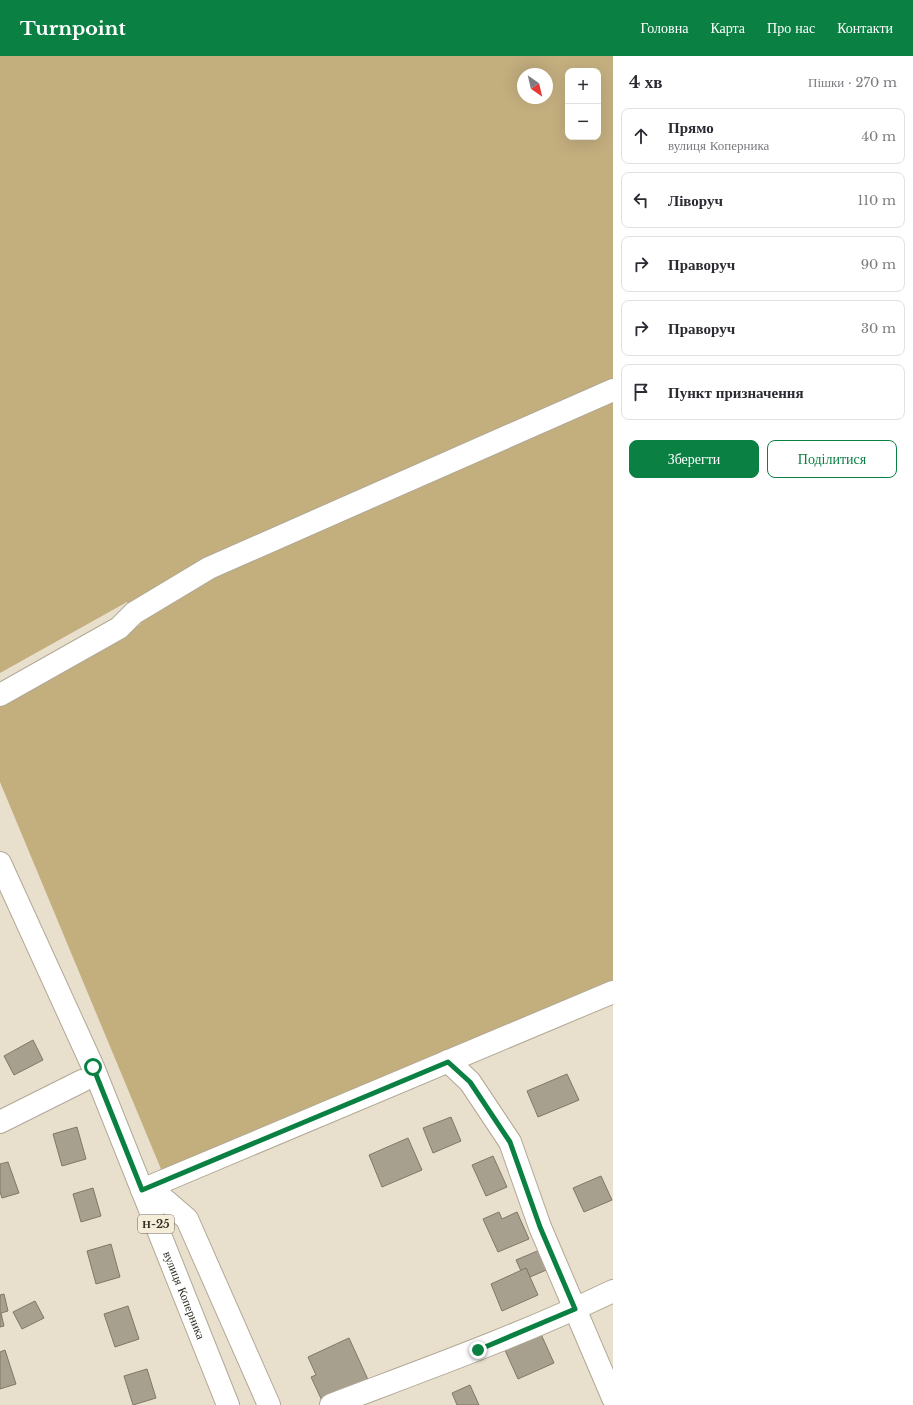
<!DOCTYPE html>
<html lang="uk">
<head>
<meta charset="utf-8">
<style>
  body { margin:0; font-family:"Libre Baskerville",serif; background:#f2f2f3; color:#2b2b33 }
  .controls { position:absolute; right:12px; top:12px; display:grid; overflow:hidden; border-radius:8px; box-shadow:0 4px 16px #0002 }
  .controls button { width:36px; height:36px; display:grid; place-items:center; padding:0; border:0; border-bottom:1px solid #e1e1e2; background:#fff; color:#2b2b33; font:20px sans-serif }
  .compass { position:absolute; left:517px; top:12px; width:36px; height:36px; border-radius:50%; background:#fff; box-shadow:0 4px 16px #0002; rotate:146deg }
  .stop { position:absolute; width:12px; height:12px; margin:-9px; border:3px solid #0b8043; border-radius:50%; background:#fff }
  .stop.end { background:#0b8043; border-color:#fff; box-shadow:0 1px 4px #0008 }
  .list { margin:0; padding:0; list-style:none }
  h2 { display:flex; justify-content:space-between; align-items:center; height:52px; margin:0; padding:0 16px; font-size:17px }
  h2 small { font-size:13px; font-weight:400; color:#7c7c81 }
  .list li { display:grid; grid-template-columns:26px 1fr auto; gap:12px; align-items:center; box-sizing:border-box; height:56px; margin:0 8px 8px; padding:0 8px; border:1px solid #e1e1e2; border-radius:8px }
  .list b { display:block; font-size:15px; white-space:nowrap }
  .list p { margin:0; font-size:13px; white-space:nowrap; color:#7c7c81 }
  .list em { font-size:13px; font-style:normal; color:#7c7c81 }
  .actions { display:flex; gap:8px; padding:12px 16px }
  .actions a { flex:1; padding:9px 0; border:1px solid #0b8043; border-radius:8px; text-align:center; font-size:14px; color:#0b8043 }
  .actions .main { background:#0b8043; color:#fff }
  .icon { flex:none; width:22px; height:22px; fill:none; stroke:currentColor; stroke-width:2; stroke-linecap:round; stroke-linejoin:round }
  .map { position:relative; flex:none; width:613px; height:1349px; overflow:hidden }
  header { display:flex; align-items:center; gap:24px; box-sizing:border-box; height:56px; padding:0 20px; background:#0b8043; color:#fff }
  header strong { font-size:19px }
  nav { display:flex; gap:22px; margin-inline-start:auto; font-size:14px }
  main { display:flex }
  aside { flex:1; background:#fff }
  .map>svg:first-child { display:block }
  .green { fill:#c3ae7e; fill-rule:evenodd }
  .building { fill:#a8a08e; stroke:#807866 }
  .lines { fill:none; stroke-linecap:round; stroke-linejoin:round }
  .minor-casing { stroke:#b1a895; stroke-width:24 }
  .major-casing { stroke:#b1a895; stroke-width:24 }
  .minor { stroke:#fff; stroke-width:22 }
  .major { stroke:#fff; stroke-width:22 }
  .route { stroke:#0b8043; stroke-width:5 }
  .labels { text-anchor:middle; stroke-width:3; stroke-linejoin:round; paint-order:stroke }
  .shield { fill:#f6edd9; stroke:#6c675c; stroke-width:1 }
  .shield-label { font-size:11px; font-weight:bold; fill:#312e26 }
  .street-label { font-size:12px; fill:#312e26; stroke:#f6edd9 }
</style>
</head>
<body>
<header>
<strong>Turnpoint</strong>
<nav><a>Головна</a><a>Карта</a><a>Про нас</a><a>Контакти</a></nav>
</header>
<main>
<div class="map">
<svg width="613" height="1349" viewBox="0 0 613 1349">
  <rect width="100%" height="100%" fill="#e8e0cc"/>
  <path class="green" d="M0 0H613V946L166 1125 0 726V650L141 568 127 546 0 617ZM568 15H598V81H568ZM523 18H547V42H523Z"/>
  <g class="building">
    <polygon points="33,984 43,1004 14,1019 4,1000"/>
    <polygon points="567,1018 579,1044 538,1061 527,1035"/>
    <polygon points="451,1061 461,1085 433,1097 423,1072"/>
    <polygon points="77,1071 86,1103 62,1110 53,1078"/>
    <polygon points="408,1082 422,1114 382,1131 369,1099"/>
    <polygon points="493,1100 507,1131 486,1140 472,1109"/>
    <polygon points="8,1106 19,1137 2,1142 0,1136 0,1108"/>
    <polygon points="601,1120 612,1144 584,1156 573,1132"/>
    <polygon points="93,1132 101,1160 81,1166 73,1138"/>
    <polygon points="499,1156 502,1163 517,1156 529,1183 498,1196 483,1163"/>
    <polygon points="111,1188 120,1221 96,1228 87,1195"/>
    <polygon points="542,1193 551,1212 530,1221 526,1212 521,1215 516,1204"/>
    <polygon points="526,1212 538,1239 502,1255 491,1228"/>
    <polygon points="4,1238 8,1255 1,1257 4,1270 0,1271 0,1239"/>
    <polygon points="35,1245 44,1262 22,1273 13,1256"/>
    <polygon points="128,1250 139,1283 115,1291 104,1258"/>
    <polygon points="540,1276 554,1307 518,1323 504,1292"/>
    <polygon points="349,1282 370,1328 324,1349 311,1321 316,1319 308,1301"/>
    <polygon points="5,1294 16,1328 0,1333 0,1296"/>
    <polygon points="147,1313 156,1342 133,1349 124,1320"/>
    <polygon points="470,1329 479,1349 457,1349 452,1337"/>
  </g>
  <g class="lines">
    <defs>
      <g id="minor">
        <polyline points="0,639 119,572 134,557 209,512 613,334"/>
        <polyline points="448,1005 470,1026 510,1086 540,1171 613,1342"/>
        <polyline points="0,1066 82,1025"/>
        <polyline points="269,1349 187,1163 158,1138 142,1134 613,936"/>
        <path d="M331 1349C426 1313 521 1279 613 1235"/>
      </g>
      <g id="major">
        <path id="s1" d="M0 807 93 1011 228 1349"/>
      </g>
    </defs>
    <use href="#minor" class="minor-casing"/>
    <use href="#major" class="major-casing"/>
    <use href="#minor" class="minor"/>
    <use href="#major" class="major"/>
  </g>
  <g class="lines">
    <polyline class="route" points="93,1011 142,1134 448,1006 470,1026 510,1086 540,1171 575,1253 478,1294"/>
  </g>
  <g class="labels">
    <rect class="shield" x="138" y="1159" width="36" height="18" rx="3"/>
    <g class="shield-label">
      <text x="156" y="1172">Н-25</text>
    </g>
    <g class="street-label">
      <text dy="4" stroke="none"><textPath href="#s1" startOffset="470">вулиця Коперника</textPath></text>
    </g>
  </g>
</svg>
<div class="controls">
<button>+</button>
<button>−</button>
</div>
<svg class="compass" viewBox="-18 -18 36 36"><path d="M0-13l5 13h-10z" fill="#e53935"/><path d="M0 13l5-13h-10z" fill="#7c7c81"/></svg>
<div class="stop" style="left:93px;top:1011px"></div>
<div class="stop end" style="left:478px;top:1294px"></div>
</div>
<aside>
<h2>4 хв<small>Пішки · 270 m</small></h2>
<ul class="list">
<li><svg class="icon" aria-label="ahead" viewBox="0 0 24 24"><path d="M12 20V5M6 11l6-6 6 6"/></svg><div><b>Прямо</b><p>вулиця Коперника</p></div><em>40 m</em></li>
<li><svg class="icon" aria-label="left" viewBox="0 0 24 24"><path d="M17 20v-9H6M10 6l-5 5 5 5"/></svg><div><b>Ліворуч</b></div><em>110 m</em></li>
<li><svg class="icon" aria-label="right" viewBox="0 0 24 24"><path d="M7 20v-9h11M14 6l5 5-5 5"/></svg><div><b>Праворуч</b></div><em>90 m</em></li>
<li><svg class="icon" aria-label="right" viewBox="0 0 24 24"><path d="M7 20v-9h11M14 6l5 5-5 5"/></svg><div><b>Праворуч</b></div><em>30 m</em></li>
<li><svg class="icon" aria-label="arrive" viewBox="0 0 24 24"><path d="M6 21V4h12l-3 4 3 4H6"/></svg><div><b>Пункт призначення</b></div></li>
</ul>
<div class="actions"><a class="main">Зберегти</a><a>Поділитися</a></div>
</aside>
</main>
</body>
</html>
